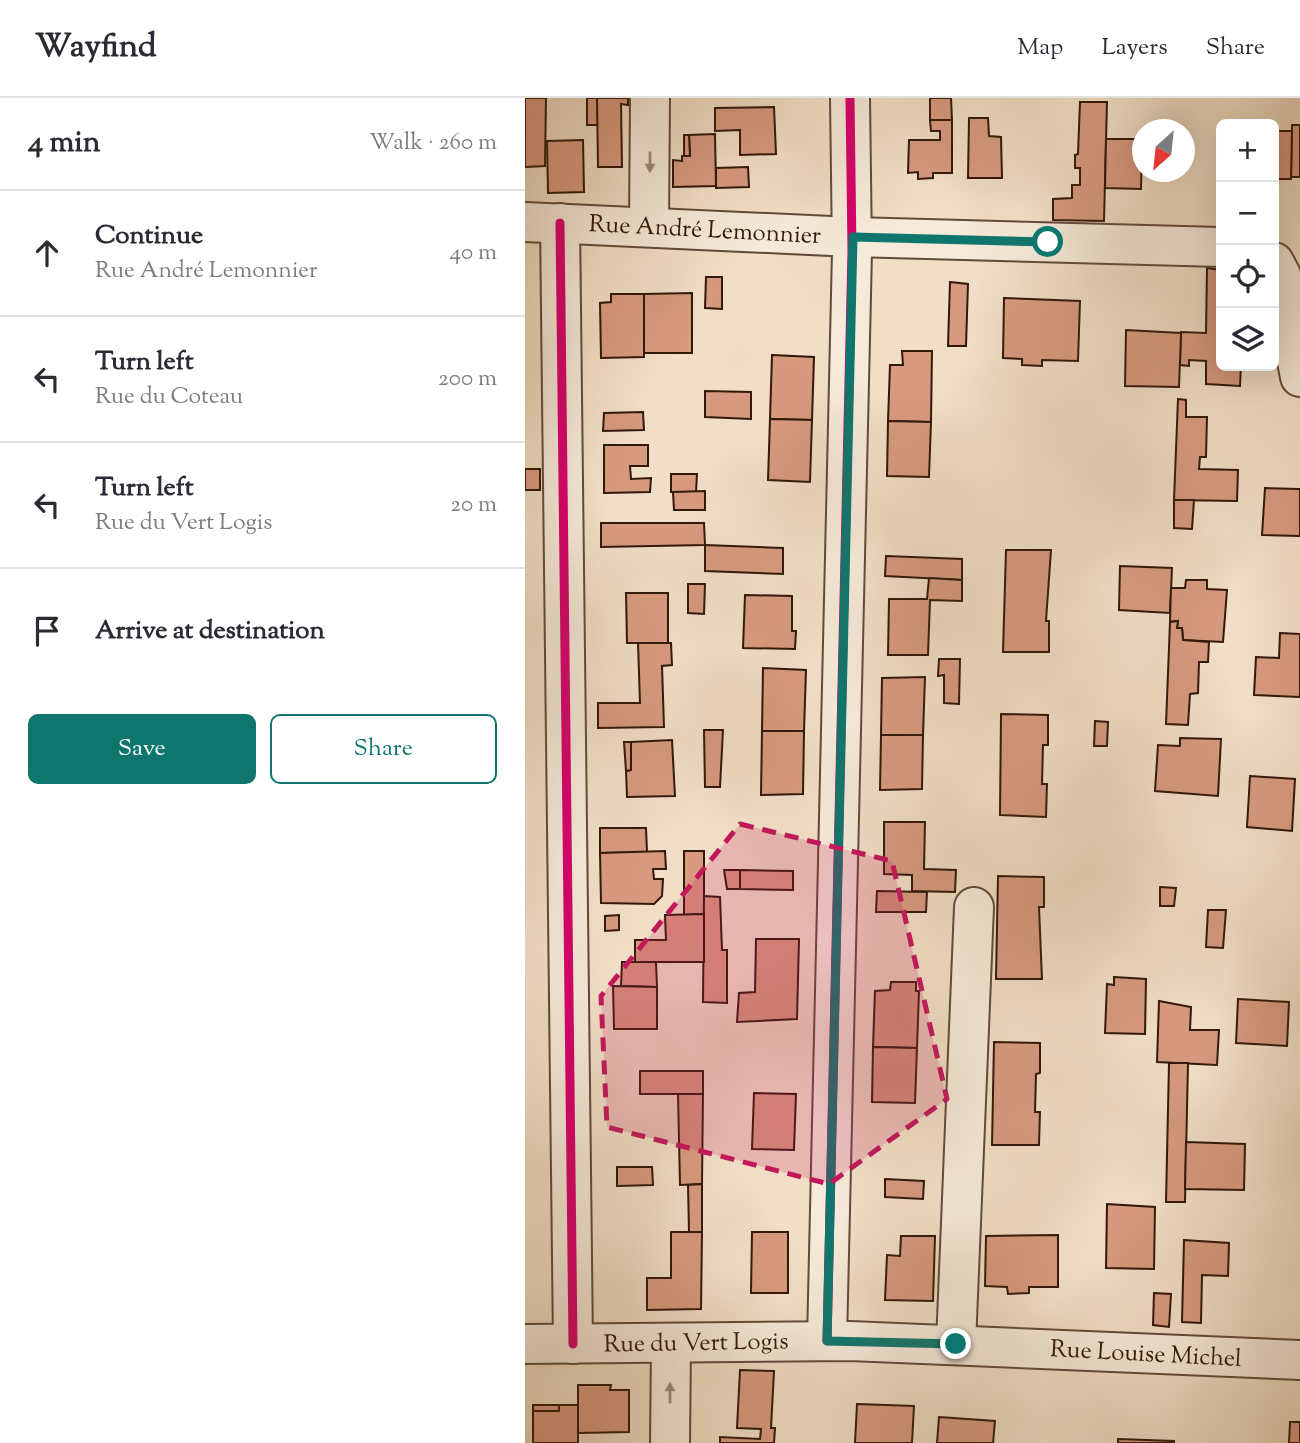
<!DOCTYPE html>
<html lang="en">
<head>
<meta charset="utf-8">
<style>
  body { margin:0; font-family:"Sorts Mill Goudy",serif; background:#f2f2f3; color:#2b2b33 }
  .controls { position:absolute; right:21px; top:21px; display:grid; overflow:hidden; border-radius:10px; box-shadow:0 7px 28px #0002 }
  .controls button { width:63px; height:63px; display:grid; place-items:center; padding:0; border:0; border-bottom:2px solid #e1e1e2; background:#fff; color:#2b2b33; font:35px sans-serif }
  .compass { position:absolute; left:607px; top:21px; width:63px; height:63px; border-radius:50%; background:#fff; box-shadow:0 7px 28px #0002; rotate:207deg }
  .stop { position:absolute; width:21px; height:21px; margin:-16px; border:5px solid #0f766e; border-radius:50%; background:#fff }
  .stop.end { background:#0f766e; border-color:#fff; box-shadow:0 2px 7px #0008 }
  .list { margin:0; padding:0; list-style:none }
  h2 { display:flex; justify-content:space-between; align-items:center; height:91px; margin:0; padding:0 28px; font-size:30px }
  h2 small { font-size:23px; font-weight:400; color:#7c7c81 }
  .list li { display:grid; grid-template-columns:46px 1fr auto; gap:21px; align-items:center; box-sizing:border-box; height:126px; padding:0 28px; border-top:2px solid #e1e1e2 }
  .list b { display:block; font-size:26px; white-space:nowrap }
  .list p { margin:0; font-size:23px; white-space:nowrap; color:#7c7c81 }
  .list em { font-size:23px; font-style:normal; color:#7c7c81 }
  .actions { display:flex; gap:14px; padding:21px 28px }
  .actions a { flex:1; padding:16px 0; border:2px solid #0f766e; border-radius:10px; text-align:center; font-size:24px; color:#0f766e }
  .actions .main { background:#0f766e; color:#fff }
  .icon { flex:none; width:38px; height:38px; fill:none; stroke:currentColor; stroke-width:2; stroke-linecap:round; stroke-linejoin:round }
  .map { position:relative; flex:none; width:775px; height:1345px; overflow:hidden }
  header { display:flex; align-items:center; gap:42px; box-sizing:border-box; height:98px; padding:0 35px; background:#fff; border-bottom:2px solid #e1e1e2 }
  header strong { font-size:33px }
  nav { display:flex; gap:38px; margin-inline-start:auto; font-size:24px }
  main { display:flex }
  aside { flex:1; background:#fff }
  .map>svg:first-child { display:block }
  .building { fill:#d7997f; stroke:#311809; stroke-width:2 }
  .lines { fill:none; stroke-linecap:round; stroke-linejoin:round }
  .minor-casing { stroke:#614a38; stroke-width:42 }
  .minor { stroke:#f6eada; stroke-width:38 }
  .cycleway-casing { stroke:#f6eada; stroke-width:13 }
  .cycleway { stroke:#d6006c; stroke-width:9 }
  .oneway { fill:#9d8c7c }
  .route { stroke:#0f766e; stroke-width:9 }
  .marked { fill:#c2185b; fill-opacity:0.2; stroke:#c2185b; stroke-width:5; stroke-dasharray:14 9; stroke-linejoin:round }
  .labels { text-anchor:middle; stroke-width:5; stroke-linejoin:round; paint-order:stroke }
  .street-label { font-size:24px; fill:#311809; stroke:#f6eada }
</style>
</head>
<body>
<header>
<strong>Wayfind</strong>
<nav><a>Map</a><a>Layers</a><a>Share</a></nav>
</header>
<main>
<aside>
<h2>4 min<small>Walk · 260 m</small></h2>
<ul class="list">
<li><svg class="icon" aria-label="ahead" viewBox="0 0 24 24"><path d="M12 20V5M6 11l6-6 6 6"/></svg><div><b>Continue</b><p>Rue André Lemonnier</p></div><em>40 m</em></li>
<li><svg class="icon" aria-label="left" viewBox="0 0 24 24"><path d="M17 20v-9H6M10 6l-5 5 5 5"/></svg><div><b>Turn left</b><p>Rue du Coteau</p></div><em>200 m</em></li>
<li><svg class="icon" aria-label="left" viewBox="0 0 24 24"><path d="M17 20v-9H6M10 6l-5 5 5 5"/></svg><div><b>Turn left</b><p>Rue du Vert Logis</p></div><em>20 m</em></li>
<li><svg class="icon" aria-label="arrive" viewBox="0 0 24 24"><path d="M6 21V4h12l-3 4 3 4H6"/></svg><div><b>Arrive at destination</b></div></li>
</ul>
<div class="actions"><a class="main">Save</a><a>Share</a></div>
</aside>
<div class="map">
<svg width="775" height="1345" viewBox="0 0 775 1345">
  <rect width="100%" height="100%" fill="#f1dec6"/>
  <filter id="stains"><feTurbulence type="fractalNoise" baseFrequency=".00286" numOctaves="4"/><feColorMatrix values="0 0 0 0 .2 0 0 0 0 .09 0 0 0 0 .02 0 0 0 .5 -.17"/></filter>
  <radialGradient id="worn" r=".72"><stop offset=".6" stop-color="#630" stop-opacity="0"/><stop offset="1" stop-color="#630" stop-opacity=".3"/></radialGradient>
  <g class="building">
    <polygon points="0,0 21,0 20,68 0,69"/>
    <polygon points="62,0 72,0 73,27 62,27"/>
    <polygon points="72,0 103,0 103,7 96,6 97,69 73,69"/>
    <polygon points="405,0 426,0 427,22 405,22"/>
    <polygon points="555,4 582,4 579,123 528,122 528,101 547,100 547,87 555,87 555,70 550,70 550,57 553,56"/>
    <polygon points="249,9 251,56 215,57 215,32 190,33 190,10"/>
    <polygon points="444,20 463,20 464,38 476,39 477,80 443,80"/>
    <polygon points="405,22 427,22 427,75 408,75 408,80 393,81 393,74 383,75 384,42 415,42 415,33 406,33"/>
    <polygon points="767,27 775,27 775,79 766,79"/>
    <polygon points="752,33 767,33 766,81 749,81"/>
    <polygon points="190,36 191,88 148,89 148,62 157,63 157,58 165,58 164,37"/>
    <polygon points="159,37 164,37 165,58 159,58"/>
    <polygon points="581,41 617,41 616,91 580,90"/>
    <polygon points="58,42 59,94 23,95 22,43"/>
    <polygon points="223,69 224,89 191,90 191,70"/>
    <polygon points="682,170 696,172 696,268 716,268 715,288 681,286 681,263 664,262 664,268 655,267 656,234 681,235"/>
    <polygon points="181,179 197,179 197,211 180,210"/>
    <polygon points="425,184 443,186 441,248 423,248"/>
    <polygon points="167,195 167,255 119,255 119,196"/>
    <polygon points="86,196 119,196 119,259 76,260 75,205 86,204"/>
    <polygon points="479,200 555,203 553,263 517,262 517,268 497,267 497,261 478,260"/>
    <polygon points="601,232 656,235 654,289 600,288"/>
    <polygon points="377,253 407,253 406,324 363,323 365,267 378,267"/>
    <polygon points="247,257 289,259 287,322 245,321"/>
    <polygon points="180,293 226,294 226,321 180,319"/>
    <polygon points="653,301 661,302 661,319 682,319 681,359 675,359 674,371 713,372 712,403 649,402"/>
    <polygon points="118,314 119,332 78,333 79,315"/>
    <polygon points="245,321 287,322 285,384 243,382"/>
    <polygon points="363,323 406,324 404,379 362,378"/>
    <polygon points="79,347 123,347 123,368 105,368 106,381 126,380 125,394 79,395"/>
    <rect x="0" y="371" width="15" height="21"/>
    <polygon points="146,376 172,376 171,394 146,394"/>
    <polygon points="740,390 775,391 775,438 737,437"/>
    <polygon points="180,393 180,412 149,412 148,394"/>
    <polygon points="649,402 669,402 667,431 649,430"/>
    <polygon points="76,425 179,425 180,447 76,449"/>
    <polygon points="180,447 258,450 258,476 180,473"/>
    <polygon points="481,452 526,452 521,523 524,523 524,554 478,554"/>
    <polygon points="361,458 437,461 437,482 360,478"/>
    <polygon points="595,468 647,470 645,515 594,512"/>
    <polygon points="404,480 437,482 437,503 405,502 403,557 363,557 364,501 402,501"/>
    <polygon points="661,482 682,482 682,491 702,492 698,544 658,542 657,530 652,530 653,523 645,524 646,490 660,490"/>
    <polygon points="163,486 180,486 179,516 163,515"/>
    <polygon points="101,495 143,495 143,545 102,545"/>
    <polygon points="220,497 267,498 267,533 271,533 270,551 218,550"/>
    <polygon points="653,523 652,530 657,530 658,542 684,544 683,564 674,564 673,595 665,596 663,627 641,626 645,524"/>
    <polygon points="755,535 775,536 775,599 729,597 731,559 754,560"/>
    <polygon points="113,545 146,545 147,567 137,568 139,629 73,630 73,605 115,605"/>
    <polygon points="414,561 435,561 434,606 419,605 419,577 413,578"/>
    <polygon points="238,570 281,572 279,633 237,633"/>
    <polygon points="400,579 398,637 356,637 357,580"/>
    <polygon points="476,616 523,617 523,647 518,647 517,686 522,686 521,719 475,717"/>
    <polygon points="570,623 583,624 582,648 569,648"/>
    <polygon points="179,632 198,632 195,689 180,689"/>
    <polygon points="237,633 279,633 278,696 236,697"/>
    <polygon points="356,637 398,637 397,691 355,692"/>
    <polygon points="655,640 696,641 693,698 630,693 633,647 655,648"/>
    <polygon points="147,642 150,698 102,699 101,673 106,672 106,644"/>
    <polygon points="99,644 106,644 106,672 101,673"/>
    <polygon points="725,678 770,681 767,733 722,729"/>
    <polygon points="359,724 400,724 399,771 431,772 430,794 387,793 387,777 359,776"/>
    <polygon points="75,730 121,730 122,754 75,755"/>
    <polygon points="140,753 141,771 128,771 129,781 138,781 137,798 129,806 76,805 75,755"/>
    <polygon points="159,753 179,753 179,816 159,817"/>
    <polygon points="199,772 215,772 215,791 202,791"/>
    <polygon points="215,772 268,773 268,792 215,791"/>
    <polygon points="473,778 519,779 519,809 514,809 517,881 471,881"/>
    <polygon points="635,789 651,790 649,808 635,808"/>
    <polygon points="352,793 402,794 401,814 351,814"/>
    <polygon points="179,798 195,799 197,852 202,852 202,905 178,904"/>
    <polygon points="683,812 701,812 698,850 681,849"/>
    <polygon points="179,816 179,864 110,864 110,842 141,842 140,817"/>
    <polygon points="94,817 94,832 80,833 80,818"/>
    <polygon points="231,841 274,841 272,921 212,924 214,895 230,894"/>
    <polygon points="97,864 131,864 132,889 96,888"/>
    <polygon points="589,879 621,881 620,936 580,935 582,886 589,887"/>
    <polygon points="366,884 391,884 391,893 394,893 392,950 348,949 350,893 365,892"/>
    <polygon points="88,888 132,889 132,931 89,931"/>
    <polygon points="713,901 764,904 762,948 711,945"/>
    <polygon points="634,903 666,909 665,932 694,932 692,967 632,964"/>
    <polygon points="469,944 515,945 515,975 511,976 510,1014 515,1014 514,1047 467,1047"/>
    <polygon points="348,949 392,950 390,1005 347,1004"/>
    <polygon points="644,965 663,965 660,1104 641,1104"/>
    <rect x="115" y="973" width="63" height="23"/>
    <polygon points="229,995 271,996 269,1052 227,1051"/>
    <polygon points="153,996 178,996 177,1086 155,1087"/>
    <polygon points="661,1044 720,1046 719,1092 660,1091"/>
    <polygon points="92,1069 127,1069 128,1087 92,1088"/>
    <polygon points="360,1081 399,1083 398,1101 360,1099"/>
    <polygon points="177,1086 177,1134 164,1134 163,1087"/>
    <polygon points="582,1106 630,1109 629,1171 581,1170"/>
    <polygon points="146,1134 177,1134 176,1211 122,1212 122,1180 146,1180"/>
    <polygon points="227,1134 263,1134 263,1195 226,1195"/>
    <polygon points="533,1137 533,1189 504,1189 504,1195 483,1196 482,1189 460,1188 461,1138"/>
    <polygon points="376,1138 410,1138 408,1203 360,1202 362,1157 375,1158"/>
    <polygon points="659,1142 704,1145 703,1178 677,1177 676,1225 657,1224"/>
    <polygon points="629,1195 646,1196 644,1229 628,1227"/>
    <polygon points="215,1272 249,1273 246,1330 250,1330 249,1345 195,1345 195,1339 235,1341 236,1331 212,1330"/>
    <polygon points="53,1287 86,1287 85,1292 104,1292 104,1334 53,1335"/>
    <polygon points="332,1306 389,1308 387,1345 330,1345"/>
    <rect x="8" y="1307" width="26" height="6"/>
    <polygon points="34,1307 53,1307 53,1345 8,1345 8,1313 34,1313"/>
    <polygon points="414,1319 470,1323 468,1345 412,1345"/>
    <polygon points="765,1324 775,1324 775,1345 764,1345"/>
    <polygon points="593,1341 649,1343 649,1345 593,1345"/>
  </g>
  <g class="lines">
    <defs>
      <g id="minor">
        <polyline points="0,124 328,139 696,149"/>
        <polyline points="35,125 48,1246"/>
        <polyline points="124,128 125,0"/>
        <polyline points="749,164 756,177 775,279"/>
        <polyline points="302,1243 327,153 325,0"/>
        <polyline points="0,1246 325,1243 775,1262"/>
        <polyline points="431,1246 449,809"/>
        <polyline points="145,1345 146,1245"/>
      </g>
    </defs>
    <use href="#minor" class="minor-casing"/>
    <use href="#minor" class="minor"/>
    <defs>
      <g id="cycleway">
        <polyline points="35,125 48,1246"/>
        <polyline points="302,1243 327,153 325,0"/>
      </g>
    </defs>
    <use href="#cycleway" class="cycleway-casing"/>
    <use href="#cycleway" class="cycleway"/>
  </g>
  <defs><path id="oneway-solid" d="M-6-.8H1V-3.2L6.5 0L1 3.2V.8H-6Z" transform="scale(1.75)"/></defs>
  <g class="oneway">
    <use href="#oneway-solid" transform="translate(125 64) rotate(90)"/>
    <use href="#oneway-solid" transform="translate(145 1295) rotate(-90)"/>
  </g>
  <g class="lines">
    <polyline class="route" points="431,1246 302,1243 328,139 523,144"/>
  </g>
  <path class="marked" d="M215 726 367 763 422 1001 304 1086 82 1029 76 898Z"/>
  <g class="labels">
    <g class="street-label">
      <text transform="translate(180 131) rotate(3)" y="8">Rue André Lemonnier</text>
      <text transform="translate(171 1244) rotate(-1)" y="8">Rue du Vert Logis</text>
      <text transform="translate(621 1255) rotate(3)" y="8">Rue Louise Michel</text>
    </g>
  </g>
  <rect width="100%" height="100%" filter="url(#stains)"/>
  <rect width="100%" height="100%" fill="url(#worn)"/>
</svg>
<div class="controls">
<button>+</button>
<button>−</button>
<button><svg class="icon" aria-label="locate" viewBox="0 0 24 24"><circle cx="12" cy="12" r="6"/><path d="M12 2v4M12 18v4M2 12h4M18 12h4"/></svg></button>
<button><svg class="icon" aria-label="layers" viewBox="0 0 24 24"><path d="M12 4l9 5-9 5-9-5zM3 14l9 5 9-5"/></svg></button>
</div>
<svg class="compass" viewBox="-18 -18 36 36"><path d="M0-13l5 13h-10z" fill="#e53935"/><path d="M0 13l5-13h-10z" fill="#7c7c81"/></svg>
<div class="stop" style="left:523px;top:144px"></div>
<div class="stop end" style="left:431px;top:1246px"></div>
</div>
</main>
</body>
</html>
